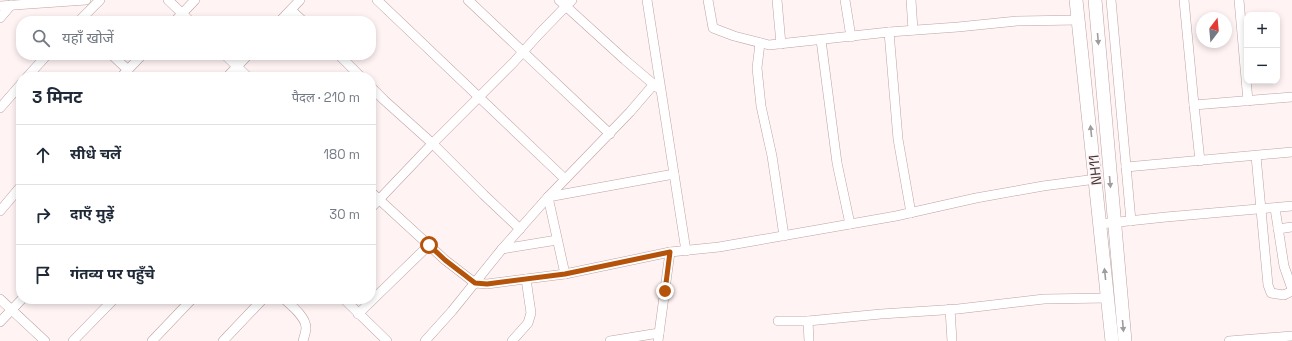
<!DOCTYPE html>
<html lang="hi">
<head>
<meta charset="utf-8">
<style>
  body { margin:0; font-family:"Space Grotesk","Noto Sans Devanagari",sans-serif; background:#f6f6f7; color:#1f2937 }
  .controls { position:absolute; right:12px; top:12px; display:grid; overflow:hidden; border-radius:8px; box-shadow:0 2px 6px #0003 }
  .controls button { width:36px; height:36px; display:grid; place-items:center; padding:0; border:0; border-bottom:1px solid #e0e1e3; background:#fff; color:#1f2937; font:20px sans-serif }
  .compass { position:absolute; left:1196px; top:12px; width:36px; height:36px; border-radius:50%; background:#fff; box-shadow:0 2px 6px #0003; rotate:16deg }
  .stop { position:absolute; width:12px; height:12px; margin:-9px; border:3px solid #b45309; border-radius:50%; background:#fff }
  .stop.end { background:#b45309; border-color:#fff; box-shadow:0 1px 4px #0008 }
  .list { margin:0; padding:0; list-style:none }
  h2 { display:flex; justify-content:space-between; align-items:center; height:52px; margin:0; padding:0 16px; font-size:17px }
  h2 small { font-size:13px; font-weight:400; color:#747a83 }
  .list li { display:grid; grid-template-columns:26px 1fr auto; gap:12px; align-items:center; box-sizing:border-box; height:60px; padding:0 16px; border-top:1px solid #e0e1e3 }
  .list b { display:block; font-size:15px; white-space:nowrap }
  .list em { font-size:13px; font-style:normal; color:#747a83 }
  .icon { flex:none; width:22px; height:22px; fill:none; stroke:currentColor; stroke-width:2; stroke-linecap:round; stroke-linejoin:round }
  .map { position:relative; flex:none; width:1292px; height:341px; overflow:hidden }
  .search { position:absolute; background:#fff; box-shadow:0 2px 6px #0003; left:16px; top:16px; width:360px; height:44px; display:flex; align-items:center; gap:10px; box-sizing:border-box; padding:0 14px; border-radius:16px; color:#747a83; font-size:15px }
  .panel { position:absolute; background:#fff; box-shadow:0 2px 6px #0003; left:16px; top:72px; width:360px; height:232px; border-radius:16px }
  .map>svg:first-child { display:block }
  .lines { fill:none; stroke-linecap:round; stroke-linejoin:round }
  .minor-casing { stroke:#bda3a4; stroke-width:10 }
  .highway-casing { stroke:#bda3a4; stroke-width:14 }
  .minor { stroke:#fff; stroke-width:9 }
  .highway { stroke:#fff; stroke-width:13 }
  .oneway { fill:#a09b9c }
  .route { stroke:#b45309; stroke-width:5 }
  .labels { text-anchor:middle; stroke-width:3; stroke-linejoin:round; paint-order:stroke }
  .street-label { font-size:14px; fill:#423738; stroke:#fff3f4 }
</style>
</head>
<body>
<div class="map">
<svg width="1292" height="341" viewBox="0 0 1292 341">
  <rect width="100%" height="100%" fill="#fff3f4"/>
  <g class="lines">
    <defs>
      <g id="minor">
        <polyline points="168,0 190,21"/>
        <polyline points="377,0 565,179"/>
        <polyline points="468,0 610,134"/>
        <polyline points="559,0 625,60 658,88"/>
        <polyline points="647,0 686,251"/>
        <polyline points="708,0 713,28 734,36 769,45 889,32 958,27 1017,21 1079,20"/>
        <polyline points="777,0 781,44"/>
        <polyline points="845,0 851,37"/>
        <polyline points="911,0 913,30"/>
        <polyline points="1111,0 1131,221"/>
        <polyline points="1184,0 1194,105 1200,161"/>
        <polyline points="1239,0 1248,101"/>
        <polyline points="0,6 86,0"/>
        <polyline points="291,10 303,21"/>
        <polyline points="0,18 11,5"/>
        <polyline points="79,21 100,0"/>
        <polyline points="175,21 195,0"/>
        <polyline points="280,21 300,0"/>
        <polyline points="889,32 898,139 911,213"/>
        <polyline points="821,40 837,163 850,224"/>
        <polyline points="760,43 757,68 761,106 772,156 784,236"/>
        <polyline points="112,55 128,70"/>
        <polyline points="225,55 248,77"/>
        <polyline points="339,55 361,77"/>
        <polyline points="27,77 47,55"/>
        <polyline points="121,77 142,55"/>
        <polyline points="227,77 248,55"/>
        <polyline points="371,87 384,100 433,144 484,195 520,229"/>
        <polyline points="1194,105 1292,97"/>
        <polyline points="0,108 21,84"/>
        <polyline points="1256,156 1268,285 1271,293 1284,295 1292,291"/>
        <polyline points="1126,167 1292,152"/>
        <polyline points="371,192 445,260 475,283 487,284 565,274 670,252 719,247 896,216 976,198 1043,186 1096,179"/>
        <polyline points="371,208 431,145 513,63 539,34 572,0"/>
        <polyline points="1275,208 1284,266 1292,289"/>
        <polyline points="0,211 21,186"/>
        <polyline points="1100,224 1166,217 1292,206"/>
        <polyline points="1278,229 1292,227"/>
        <polyline points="502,249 557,240"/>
        <polyline points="565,274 548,197 674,174"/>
        <polyline points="0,299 45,341"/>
        <path d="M284 299C292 306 306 317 306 328 306 332 304 337 303 341"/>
        <polyline points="344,299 387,341"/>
        <polyline points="950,309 952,341"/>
        <polyline points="358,314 429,245"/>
        <polyline points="778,321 808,321 881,314 958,309 1044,299 1108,298"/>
        <polyline points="808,321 809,341"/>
        <polyline points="0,322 22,299"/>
        <polyline points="73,341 114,299"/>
        <polyline points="152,341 192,299"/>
        <polyline points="223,341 263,299"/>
        <polyline points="425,341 452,311 502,249 548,197 630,112 654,84"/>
        <polyline points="512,341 528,323 531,313 526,279"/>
        <polyline points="610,341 659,333"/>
        <polyline points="658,341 670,252"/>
        <polyline points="1229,341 1292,336"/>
      </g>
      <g id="highway">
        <polyline points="1076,0 1112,341"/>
        <polyline points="1095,0 1125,341"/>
      </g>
    </defs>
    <use href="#minor" class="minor-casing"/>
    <use href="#highway" class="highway-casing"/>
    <use href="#minor" class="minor"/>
    <use href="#highway" class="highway"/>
  </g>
  <defs><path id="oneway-solid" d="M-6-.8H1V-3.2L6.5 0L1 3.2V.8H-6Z"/></defs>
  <g class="oneway">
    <use href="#oneway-solid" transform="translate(1098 39) rotate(85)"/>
    <use href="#oneway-solid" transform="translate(1091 131) rotate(-96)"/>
    <use href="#oneway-solid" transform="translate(1110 182) rotate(85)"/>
    <use href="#oneway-solid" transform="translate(1105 274) rotate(-96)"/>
    <use href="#oneway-solid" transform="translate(1123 326) rotate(85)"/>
  </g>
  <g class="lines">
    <polyline class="route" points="429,245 445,260 475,283 487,284 565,274 670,252 665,291"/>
  </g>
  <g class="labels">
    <g class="street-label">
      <text transform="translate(1095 170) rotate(-96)" y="5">NH11</text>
    </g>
  </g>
</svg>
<div class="controls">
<button>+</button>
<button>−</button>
</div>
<svg class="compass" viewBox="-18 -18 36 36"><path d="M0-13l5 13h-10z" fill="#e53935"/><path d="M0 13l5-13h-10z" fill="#747a83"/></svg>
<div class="stop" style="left:429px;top:245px"></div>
<div class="stop end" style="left:665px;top:291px"></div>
<div class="search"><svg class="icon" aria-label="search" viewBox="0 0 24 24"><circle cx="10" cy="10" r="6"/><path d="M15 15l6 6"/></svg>यहाँ खोजें</div>
<section class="panel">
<h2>3 मिनट<small>पैदल · 210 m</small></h2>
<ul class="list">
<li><svg class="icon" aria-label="ahead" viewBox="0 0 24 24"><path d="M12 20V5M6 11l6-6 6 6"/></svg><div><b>सीधे चलें</b></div><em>180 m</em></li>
<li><svg class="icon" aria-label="right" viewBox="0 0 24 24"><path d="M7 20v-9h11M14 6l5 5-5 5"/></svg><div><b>दाएँ मुड़ें</b></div><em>30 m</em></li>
<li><svg class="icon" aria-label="arrive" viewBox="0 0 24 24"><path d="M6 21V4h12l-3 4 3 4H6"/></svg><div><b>गंतव्य पर पहुँचे</b></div></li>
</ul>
</section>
</div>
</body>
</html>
